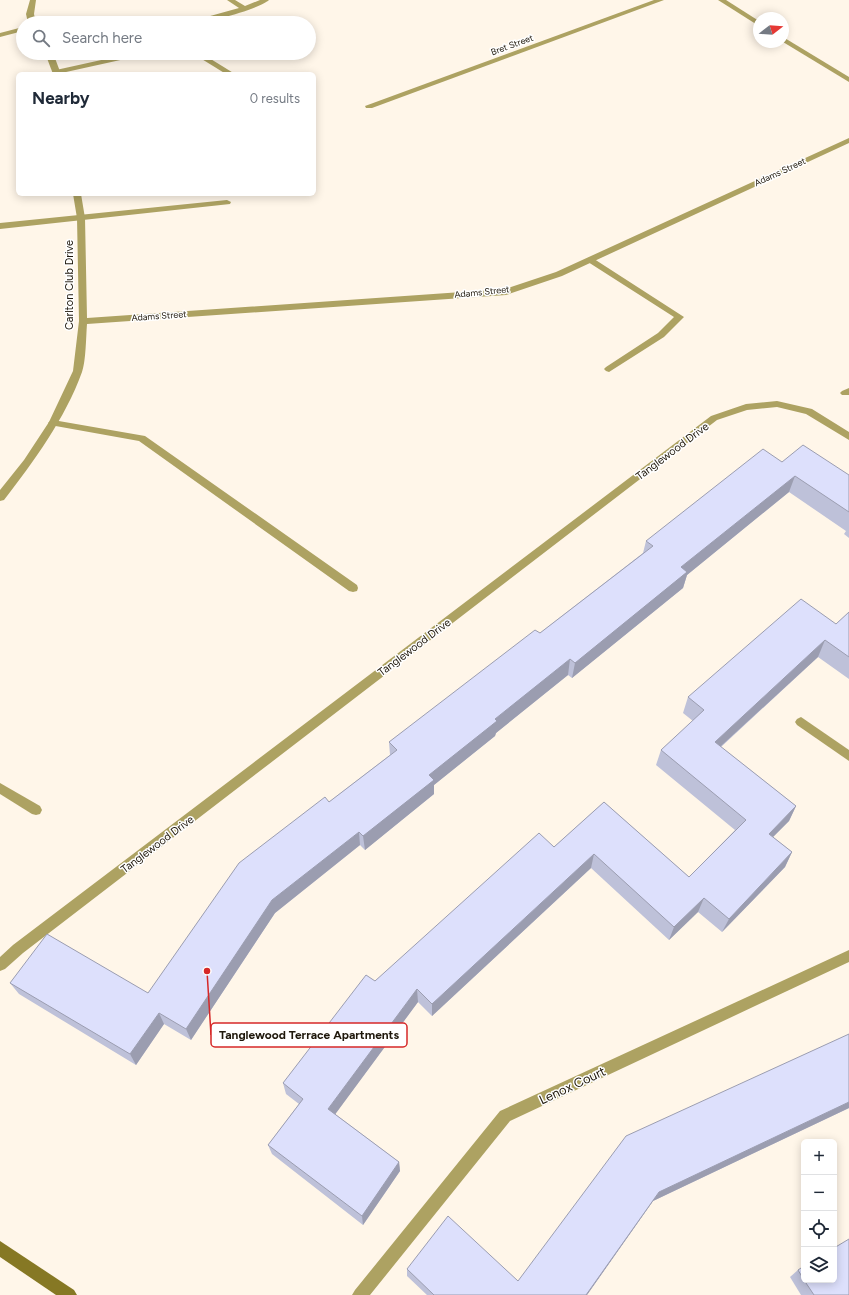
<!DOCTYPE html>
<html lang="en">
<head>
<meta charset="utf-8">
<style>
  body { margin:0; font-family:Figtree,sans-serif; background:#f6f6f7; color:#1f2937 }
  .controls { position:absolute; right:12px; bottom:12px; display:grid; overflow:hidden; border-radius:6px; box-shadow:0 2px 10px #0003 }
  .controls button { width:36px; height:36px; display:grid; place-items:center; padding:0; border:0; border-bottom:1px solid #e0e1e3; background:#fff; color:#1f2937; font:20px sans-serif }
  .compass { position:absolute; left:753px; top:12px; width:36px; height:36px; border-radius:50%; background:#fff; box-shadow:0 2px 10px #0003; rotate:73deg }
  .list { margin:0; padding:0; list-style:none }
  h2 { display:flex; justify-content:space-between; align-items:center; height:52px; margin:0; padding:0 16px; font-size:17px }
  h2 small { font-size:13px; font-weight:400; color:#747a83 }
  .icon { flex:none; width:22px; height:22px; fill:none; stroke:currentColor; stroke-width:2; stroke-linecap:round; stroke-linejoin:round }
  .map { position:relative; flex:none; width:849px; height:1295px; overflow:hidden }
  .search { position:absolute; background:#fff; box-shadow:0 2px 10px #0003; left:16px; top:16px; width:300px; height:44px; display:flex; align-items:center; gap:10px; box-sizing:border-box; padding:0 14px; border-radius:22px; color:#747a83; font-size:15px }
  .panel { position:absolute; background:#fff; box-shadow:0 2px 10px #0003; left:16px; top:72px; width:300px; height:124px; border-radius:6px }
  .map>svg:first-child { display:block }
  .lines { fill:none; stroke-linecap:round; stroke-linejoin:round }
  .service { fill:#ada262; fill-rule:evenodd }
  .minor { fill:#ada262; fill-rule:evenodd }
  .secondary { fill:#867824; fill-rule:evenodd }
  .wall { fill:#bec1d9 }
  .shaded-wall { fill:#9b9db0 }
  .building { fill:#dde0fc; stroke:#9b9db0 }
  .labels { text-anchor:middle; stroke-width:3; stroke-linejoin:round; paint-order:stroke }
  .far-street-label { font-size:9px; fill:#1e170b; stroke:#fff }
  .street-label { font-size:11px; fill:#1e170b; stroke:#fff }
  .near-street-label { font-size:13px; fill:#1e170b; stroke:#fff }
  .leader { fill:none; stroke:#d62828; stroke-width:1.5 }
  .callout-dot { fill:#d62828; stroke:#fff; stroke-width:1.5 }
  .callout { fill:#fff; stroke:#d62828; stroke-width:1.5 }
  .callout-label { font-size:12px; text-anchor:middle; font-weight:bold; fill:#1e170b }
</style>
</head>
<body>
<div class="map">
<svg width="849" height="1295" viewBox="0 0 849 1295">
  <rect width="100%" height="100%" fill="#fff6e9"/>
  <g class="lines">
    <g class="service">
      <path d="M227 0H235L245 6 260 0H269C259 9 208 23 193 23L203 18 239 8Z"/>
      <polygon points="23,27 23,31 0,37 0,33"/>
      <polygon points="133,53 147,53 143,55 57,74 52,72 56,70"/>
      <polygon points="192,53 201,53 235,74 226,74"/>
      <polygon points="227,200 231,202 230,204 0,229 0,223"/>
      <polygon points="591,257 684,317 664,337 609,372 606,371 604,369 606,367 658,333 674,317 588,262 587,260 588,258"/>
      <polygon points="53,420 145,436 357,585 358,588 357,591 353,592 349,591 139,441 50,425 48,423 50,421"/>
      <polygon points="0,783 40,806 42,810 40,814 36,815 32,814 0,794"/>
    </g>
    <g class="minor">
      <polygon points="30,0 36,0 34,14 36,23 28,23 26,14"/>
      <polygon points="654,0 664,0 372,108 366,108 365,106"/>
      <polygon points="718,0 726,0 759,21 759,26"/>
      <polygon points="783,37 849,77 849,82 783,42"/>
      <polygon points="45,53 53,53 61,74 53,74"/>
      <path d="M849 138V143L562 276 506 295 87 324C86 337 86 361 82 372 65 419 34 461 4 500L0 501V490L24 460 49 422 73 371 79 321 77 218 73 194H81L85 218 87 318 505 289 556 272Z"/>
      <polygon points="849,388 849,395 842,395 840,393 842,391"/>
      <polygon points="777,401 812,409 849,432 849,440 806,414 777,407 747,410 717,420 23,953 5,969 0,971 0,957 13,945 711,416 746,404"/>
      <polygon points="801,717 849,750 849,761 797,725 795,722 797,719"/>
      <polygon points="849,950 849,962 510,1121 370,1295 352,1295 355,1290 500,1111"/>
    </g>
    <polygon class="secondary" points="0,1241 74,1290 77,1295 56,1295 0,1257"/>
  </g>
  <g class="wall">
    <polygon points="782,462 849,475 849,538 844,534 846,531 789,492 687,575 683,588 572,678 568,675 496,733 495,736 434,785 434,794 365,850 360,845 275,913 191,1040 164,1024 136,1065 19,994 10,983 148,993 329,802 390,755 389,742 540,633 643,553 646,541"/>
    <polygon points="849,612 849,679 818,657 721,747 796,806 789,821 773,837 792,852 785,867 722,932 698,912 669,940 591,868 432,1016 418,1002 335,1114 399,1162 400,1171 363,1225 272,1154 268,1145 299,1104 286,1094 283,1083 375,981 554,847 604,802 689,877 735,830 656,765 661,750 693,721 683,713 688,697 836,624"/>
    <polygon points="849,1034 849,1108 653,1201 587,1295 427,1295 407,1276 407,1269 518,1281"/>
    <polygon points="798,1270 849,1295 801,1295 790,1277"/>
  </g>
  <g class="shaded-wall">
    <polygon points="795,476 789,492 687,575 683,588 572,678 575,663 681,567"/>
    <polygon points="825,640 818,657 709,757 715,742"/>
    <polygon points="570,659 568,675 496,733 495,736 434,785 434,794 365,850 363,836 429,775 495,719"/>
    <polygon points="796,806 789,821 762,848 769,834"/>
    <polygon points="359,832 360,845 275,913 191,1040 186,1029 272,900"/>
    <polygon points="792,852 785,867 722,932 729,919"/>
    <polygon points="594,854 591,868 432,1016 432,1004"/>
    <polygon points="704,898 698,912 669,940 674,927"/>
    <polygon points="417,989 418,1002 331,1120 328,1109"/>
    <polygon points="159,1013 164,1024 136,1065 130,1054"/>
    <polygon points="849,1102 849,1108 653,1201 587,1295 586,1295 659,1192"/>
    <polygon points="399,1162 400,1171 363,1225 362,1216"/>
  </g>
  <g class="building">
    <polygon points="803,445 849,475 849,512 795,476 681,567 687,572 575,663 570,659 495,719 497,721 429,775 434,780 363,836 359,832 272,900 186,1029 159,1013 130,1054 10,983 47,934 148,993 239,863 325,797 329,802 397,750 389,742 535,630 540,633 653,546 646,541 763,449 782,462"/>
    <polygon points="801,599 836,624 849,612 849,657 825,640 715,742 796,806 769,834 792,852 729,919 704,898 674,927 594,854 432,1004 417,989 328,1109 399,1162 362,1216 268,1145 303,1099 283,1083 366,975 375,981 539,833 554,847 604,802 689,877 746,820 661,750 704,710 688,697"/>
    <polygon points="849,1034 849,1102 659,1192 586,1295 434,1295 407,1269 448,1216 518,1281 626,1136"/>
    <polygon points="849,1239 849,1295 814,1295 804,1280 834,1280 834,1248"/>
    <polygon points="804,1266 804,1280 798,1270"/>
  </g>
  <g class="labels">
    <g class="far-street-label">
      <text transform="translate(512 45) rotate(-20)" y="3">Bret Street</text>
      <text transform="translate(780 172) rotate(-25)" y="3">Adams Street</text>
      <text transform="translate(482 292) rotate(-6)" y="3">Adams Street</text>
      <text transform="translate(159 316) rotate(-4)" y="3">Adams Street</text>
    </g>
    <g class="street-label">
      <text transform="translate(69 285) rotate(-90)" y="4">Carlton Club Drive</text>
      <text transform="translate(672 451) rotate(-37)" y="4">Tanglewood Drive</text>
      <text transform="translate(414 647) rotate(-37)" y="4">Tanglewood Drive</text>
      <text transform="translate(157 844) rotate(-37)" y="4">Tanglewood Drive</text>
    </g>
    <g class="near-street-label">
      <text transform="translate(572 1085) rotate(-25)" y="5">Lenox Court</text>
    </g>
  </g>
  <path class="leader" d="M207 971L211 1035"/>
  <circle class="callout-dot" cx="207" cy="971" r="4"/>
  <rect class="callout" x="211" y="1023" width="196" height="24" rx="4"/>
  <g class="callout-label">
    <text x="309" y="1039">Tanglewood Terrace Apartments</text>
  </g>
</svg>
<div class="controls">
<button>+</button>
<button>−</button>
<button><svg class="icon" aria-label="locate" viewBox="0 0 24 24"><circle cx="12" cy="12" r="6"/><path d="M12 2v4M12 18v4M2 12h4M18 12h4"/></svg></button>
<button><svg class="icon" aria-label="layers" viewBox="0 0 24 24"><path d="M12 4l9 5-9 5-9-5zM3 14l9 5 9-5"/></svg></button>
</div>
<svg class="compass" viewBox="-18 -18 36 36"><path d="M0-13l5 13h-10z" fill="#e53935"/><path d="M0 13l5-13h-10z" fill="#747a83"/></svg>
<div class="search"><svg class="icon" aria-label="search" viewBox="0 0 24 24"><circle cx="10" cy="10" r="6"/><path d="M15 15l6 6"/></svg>Search here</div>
<section class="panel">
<h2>Nearby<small>0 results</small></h2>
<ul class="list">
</ul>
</section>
</div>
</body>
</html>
